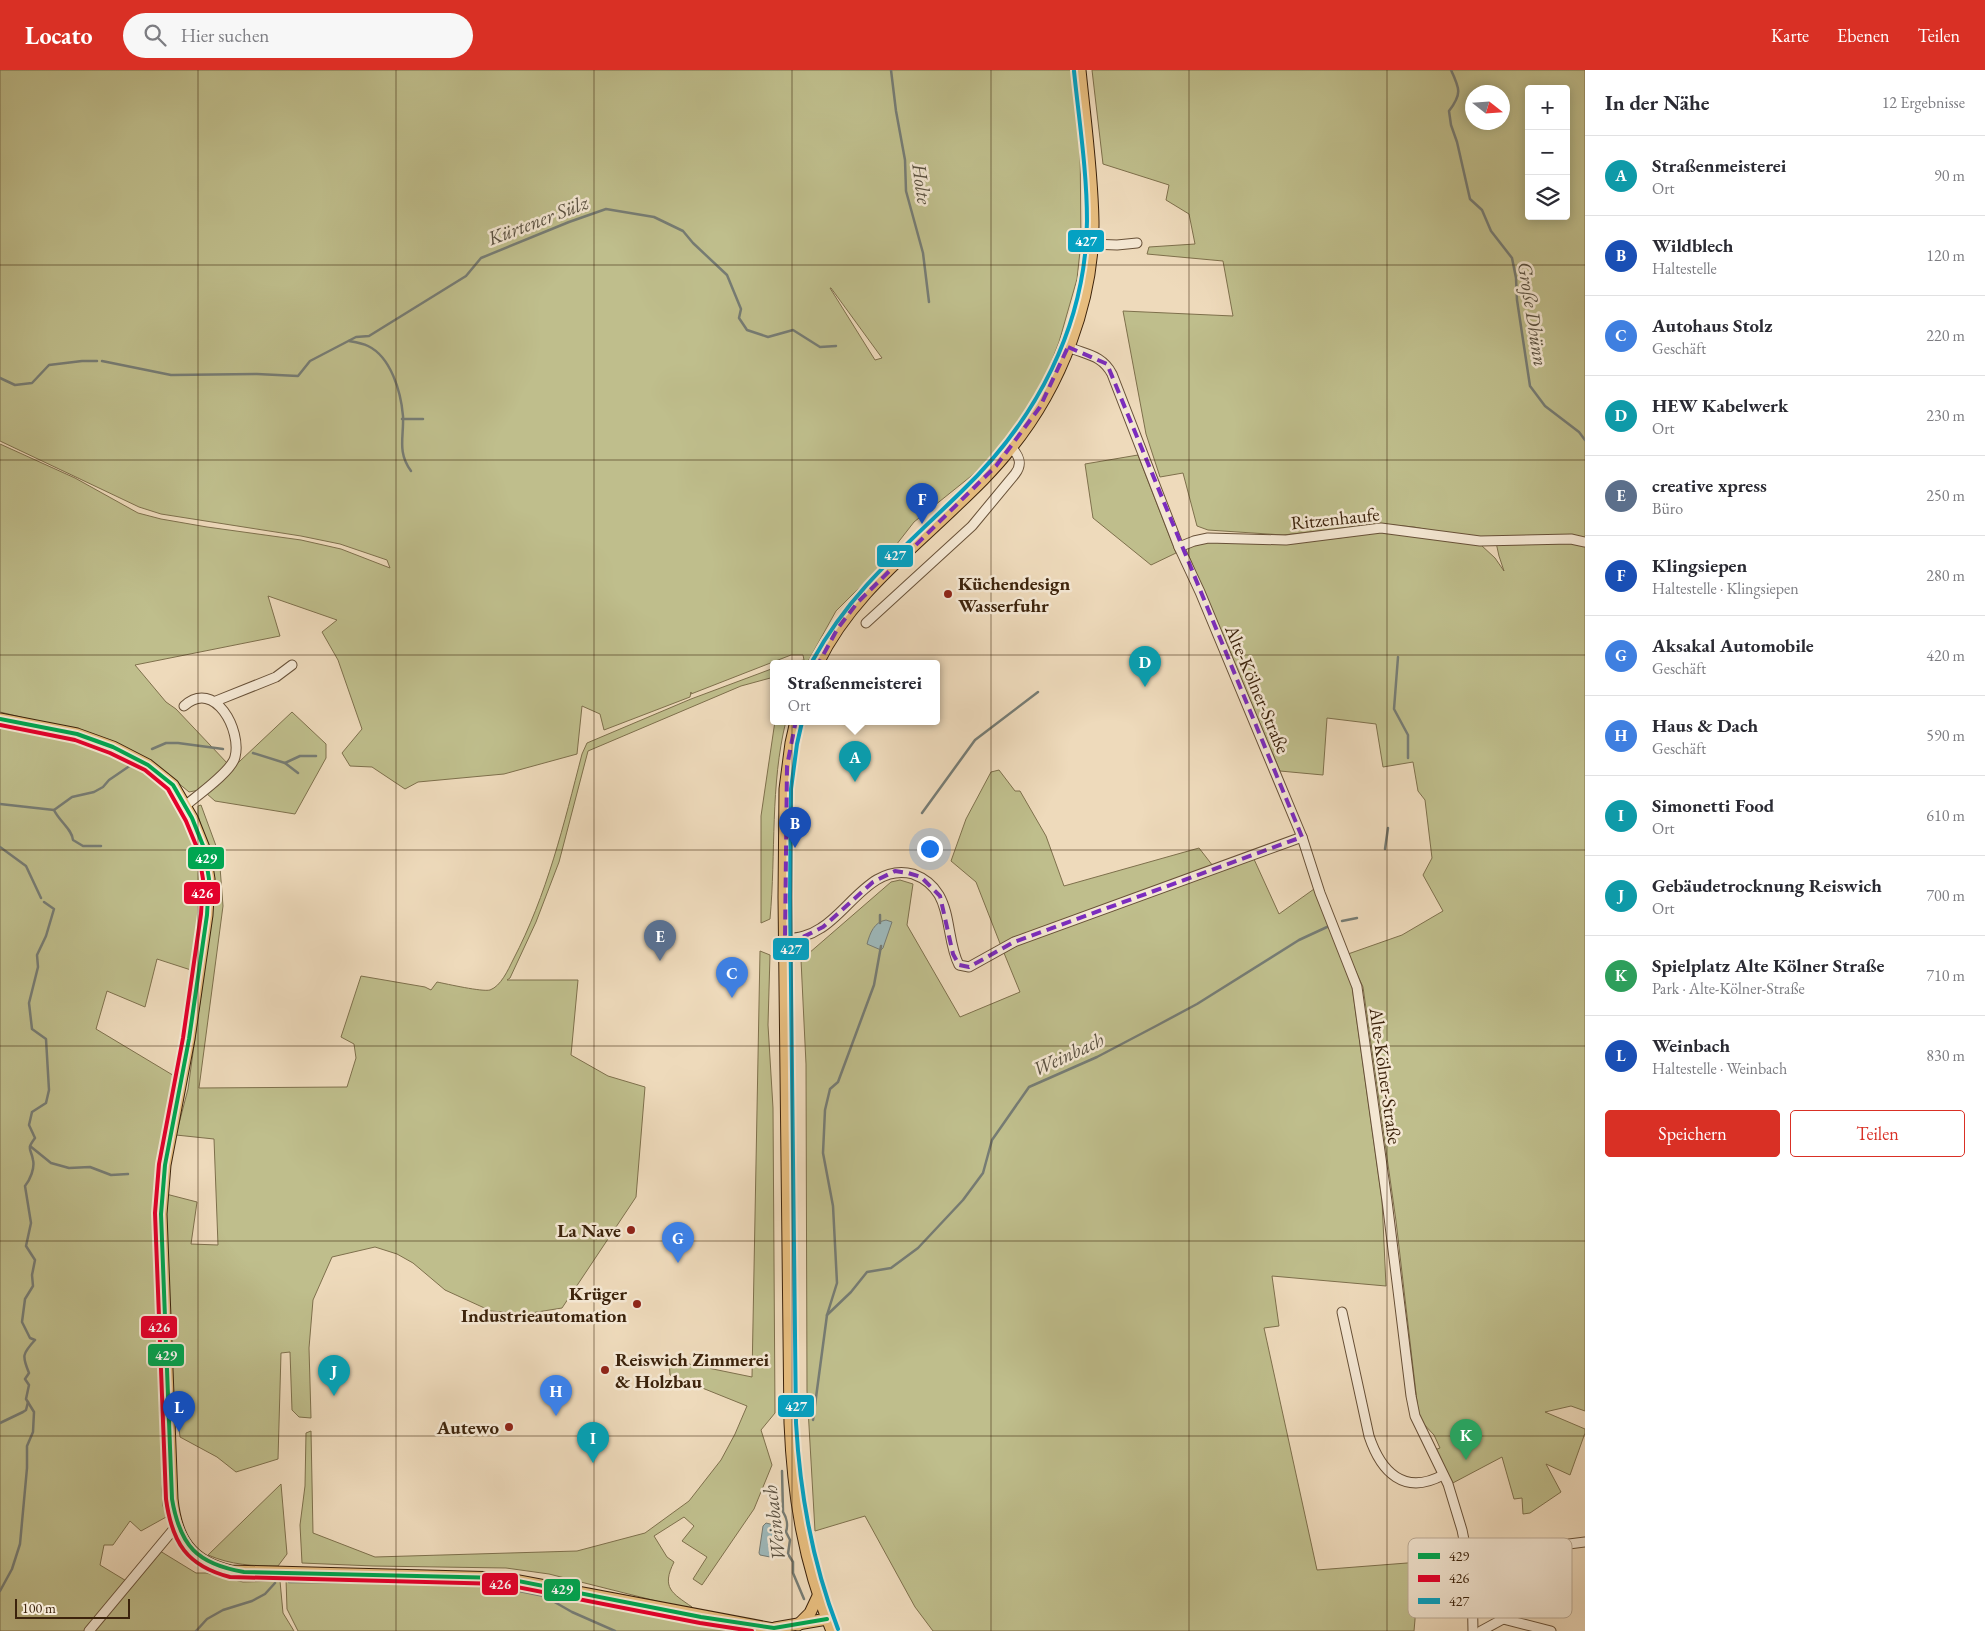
<!DOCTYPE html>
<html lang="de">
<head>
<meta charset="utf-8">
<style>
  body { margin:0; font-family:"EB Garamond",serif; background:#f7f7f7; color:#2b2b33 }
  .controls { position:absolute; right:15px; top:15px; display:grid; overflow:hidden; border-radius:5px; box-shadow:0 2px 12px #0003 }
  .controls button { width:45px; height:45px; display:grid; place-items:center; padding:0; border:0; border-bottom:1px solid #e1e1e2; background:#fff; color:#2b2b33; font:25px sans-serif }
  .compass { position:absolute; left:1465px; top:15px; width:45px; height:45px; border-radius:50%; background:#fff; box-shadow:0 2px 12px #0003; rotate:107deg }
  .scale { position:absolute; left:15px; bottom:12px; width:115px; box-sizing:border-box; padding-left:5px; border:2px solid #3c230c; border-top:0; font-size:14px; line-height:18px; white-space:nowrap; color:#3c230c; -webkit-text-stroke:4px #f4e7d3; paint-order:stroke }
  .you { position:absolute; left:929px; top:778px; width:18px; height:18px; margin:-12px; border:4px solid #fff; border-radius:50%; background:#1a73e8; box-shadow:0 0 0 8px #1a73e833 }
  .badge { display:grid; place-items:center; width:32px; height:32px; border-radius:50%; background:#d93025; color:#fff; font-size:16px; font-weight:700 }
  .pin { position:absolute; translate:-50% -41px; filter:drop-shadow(0 1px 2px #0008) }
  .pin::after { content:''; position:absolute; top:26px; width:18px; height:15px; background:inherit; clip-path:polygon(0 0,100% 0,50% 100%) }
  .popup { position:absolute; left:770px; top:590px; width:170px; height:65px; box-sizing:border-box; display:grid; place-content:center; border-radius:5px; background:#fff; filter:drop-shadow(0 1px 4px #0005); font-size:16px; white-space:nowrap; color:#7c7c81 }
  .popup b { font-size:19px; color:#2b2b33 }
  .popup::after { content:''; position:absolute; left:50%; top:100%; margin-left:-10px; border:10px solid transparent; border-top-color:#fff }
  .list { margin:0; padding:0; list-style:none }
  h2 { display:flex; justify-content:space-between; align-items:center; height:65px; margin:0; padding:0 20px; font-size:21px }
  h2 small { font-size:16px; font-weight:400; color:#7c7c81 }
  .list li { display:grid; grid-template-columns:32px 1fr auto; gap:15px; align-items:center; box-sizing:border-box; height:80px; padding:0 20px; border-top:1px solid #e1e1e2 }
  .list b { display:block; font-size:19px; white-space:nowrap }
  .list p { margin:0; font-size:16px; white-space:nowrap; color:#7c7c81 }
  .list em { font-size:16px; font-style:normal; color:#7c7c81 }
  .actions { display:flex; gap:10px; padding:15px 20px }
  .actions a { flex:1; padding:11px 0; border:1px solid #d93025; border-radius:5px; text-align:center; font-size:18px; color:#d93025 }
  .actions .main { background:#d93025; color:#fff }
  .icon { flex:none; width:28px; height:28px; fill:none; stroke:currentColor; stroke-width:2; stroke-linecap:round; stroke-linejoin:round }
  .map { position:relative; flex:none; width:1585px; height:1561px; overflow:hidden }
  header { display:flex; align-items:center; gap:30px; box-sizing:border-box; height:70px; padding:0 25px; background:#d93025; color:#fff }
  header strong { font-size:24px }
  nav { display:flex; gap:28px; margin-inline-start:auto; font-size:18px }
  .search { width:350px; height:45px; background:#f7f7f7; display:flex; align-items:center; gap:12px; box-sizing:border-box; padding:0 18px; border-radius:28px; color:#7c7c81; font-size:19px }
  main { display:flex }
  aside { flex:1; background:#fff }
  .map>svg:first-child { display:block }
  .green { fill:#bfbe8c; stroke:#7e704c; fill-rule:evenodd }
  .water { fill:#9db8ba; stroke:#767c74 }
  .lines { fill:none; stroke-linecap:round; stroke-linejoin:round }
  .stream { stroke:#767c74; stroke-width:2.5 }
  .minor-casing { stroke:#685138; stroke-width:11 }
  .major-casing { stroke:#3c230c; stroke-width:13 }
  .minor { stroke:#f4e7d3; stroke-width:9 }
  .major { stroke:#e7bd7e; stroke-width:11 }
  .bus-1-casing { stroke:#f4e7d3; stroke-width:8 }
  .bus-2-casing { stroke:#f4e7d3; stroke-width:8 }
  .bus-3-casing { stroke:#f4e7d3; stroke-width:8 }
  .bus-1 { stroke:#00a651; stroke-width:4 }
  .bus-2 { stroke:#e4002b; stroke-width:4 }
  .bus-3 { stroke:#03a2c4; stroke-width:4 }
  .marked { fill:none; stroke:#7b2cbf; stroke-width:4; stroke-dasharray:10 6; stroke-linejoin:round }
  .grid { fill:none; stroke:#3c230c; stroke-width:1; stroke-opacity:0.55 }
  .poi-dot { fill:#8f2418; stroke:#f4e7d3; stroke-width:2 }
  .labels { text-anchor:middle; stroke-width:5; stroke-linejoin:round; paint-order:stroke }
  .street-label { font-size:19px; fill:#3c230c; stroke:#f4e7d3 }
  .poi-label { font-size:19px; font-weight:bold; fill:#3c230c; stroke:#f4e7d3; text-anchor:end }
  .water-label { font-size:20px; font-style:italic; fill:#595040; stroke:#f4e7d3 }
  .key { fill:#f4e7d3; stroke:#bdac97; stroke-width:1 }
  .key-label { font-size:14px; fill:#3c230c }
  .line-badge { stroke:#f4e7d3; stroke-width:2 }
  .badge-label { font-size:14px; text-anchor:middle; font-weight:bold; fill:#fff }
</style>
</head>
<body>
<header>
<strong>Locato</strong>
<div class="search"><svg class="icon" aria-label="search" viewBox="0 0 24 24"><circle cx="10" cy="10" r="6"/><path d="M15 15l6 6"/></svg>Hier suchen</div>
<nav><a>Karte</a><a>Ebenen</a><a>Teilen</a></nav>
</header>
<main>
<div class="map">
<svg width="1585" height="1561" viewBox="0 0 1585 1561">
  <rect width="100%" height="100%" fill="#eedabb"/>
  <filter id="stains"><feTurbulence type="fractalNoise" baseFrequency=".004" numOctaves="4"/><feColorMatrix values="0 0 0 0 .2 0 0 0 0 .09 0 0 0 0 .02 0 0 0 .5 -.17"/></filter>
  <radialGradient id="worn" r=".72"><stop offset=".6" stop-color="#630" stop-opacity="0"/><stop offset="1" stop-color="#630" stop-opacity=".3"/></radialGradient>
  <g class="green">
    <path d="M0 0H1073L1080 70 1081 172 1077 209 1059 272 1049 298 1030 334 1002 373 975 403 914 452 875 502 836 541 807 593H787L804 590 803 585H791L691 624V622L690 627 604 660 600 644 582 636 577 684 504 704 418 712 405 719 372 697 350 696 342 683 362 659 338 590 322 562 337 550 268 526 280 566 135 595 166 632 176 639 228 694 199 720 189 722 152 691 115 673 78 661 0 642V374L75 408 138 443 161 449 207 457 301 470 341 479 390 498 387 490 340 474 301 466 161 444 139 437 0 371ZM830 218H831L882 288 875 290Z"/>
    <path d="M1092 0H1585V1341L1571 1336 1545 1342 1585 1359V1363L1570 1405 1546 1394 1561 1422 1530 1443 1523 1444 1522 1428 1514 1429 1502 1387 1449 1415 1432 1381 1440 1378 1434 1365 1419 1349 1396 1151 1363 917 1348 884 1402 865 1443 841 1423 805 1432 788 1425 730 1418 721 1413 692 1383 697 1376 654 1327 648 1323 705 1280 701 1188 484 1189 477 1209 472 1286 473 1339 468 1381 462 1481 475 1495 488 1504 501 1499 486 1495 468 1480 470 1414 457 1382 454 1283 465 1208 460 1197 456 1183 403 1160 407 1146 364 1123 241 1233 246 1223 191 1147 184 1149 177 1195 174 1189 144 1166 130 1169 115 1103 94ZM1529 19H1566V146H1529ZM1472 22H1502V52H1472Z"/>
    <polygon points="1138,385 1176,483 1151,495 1093,448 1085,394"/>
    <path d="M774 598V607L741 616 588 681 559 792 536 852 510 908 507 910H578L571 985 608 1006 645 1017 636 1127 562 1238 525 1244 491 1241 445 1220 413 1193 397 1184 375 1177 332 1187 313 1230 309 1278 311 1348 299 1347 292 1340 290 1282 281 1283 278 1389 236 1402 217 1387 180 1367 178 1348 174 1333 166 1161V1124L197 1132 191 1174 218 1175 214 1069 176 1065 188 1019 212 845 207 778 198 745V736L201 735 219 784 223 836 199 1018 347 1017 356 988 354 974 341 967 361 906 425 917 431 920 437 912C447 914 482 922 490 920 501 916 508 900 513 890 547 825 564 754 582 684L587 673 691 629Z"/>
    <polygon points="292,642 326,674 326,688 295,744 215,731 206,723"/>
    <path d="M775 651H786C770 715 776 783 770 849L761 853V746Z"/>
    <polygon points="0,652 75,667 126,686 171,717 200,776 205,807 194,901 157,889 145,937 107,921 96,959 176,1007 157,1156 158,1252 165,1391 162,1419 163,1436 168,1446 141,1461 130,1451 113,1475 104,1475 100,1495 128,1512 104,1541 84,1561 0,1561"/>
    <polygon points="999,700 1015,721 1020,721 1046,766 1064,816 1199,778 1213,796 1001,876 976,812 951,791 966,749 991,702"/>
    <polygon points="1253,787 1279,844 1314,819 1352,916 1382,1130 1386,1216 1272,1206 1279,1256 1264,1258 1317,1500 1420,1492 1414,1561 933,1561 915,1537 865,1446 815,1461 807,1321 806,994 801,890 891,812 900,810 913,814 907,855 960,947 1020,922 1004,883 1022,873"/>
    <path d="M760 881 770 885 768 955 773 1038 775 1343 761 1360 772 1395 754 1439 702 1515 693 1509 707 1487 682 1471 694 1456 684 1447 654 1466 667 1487 674 1492C661 1518 672 1523 692 1537V1540L549 1504 506 1498 373 1496 302 1493 300 1455 305 1416 306 1363 311 1361 313 1463 375 1487 577 1481 645 1463 689 1431 721 1390 735 1364 747 1336 670 1305 669 1290 752 1307Z"/>
    <path d="M281 1414 287 1484 278 1496C253 1496 231 1495 208 1485Z"/>
    <polygon points="160,1481 196,1503 206,1503 243,1512 280,1511 283,1543 294,1561 95,1561 129,1515"/>
    <polygon points="397,1508 503,1511 750,1561 298,1561 287,1539 286,1509"/>
  </g>
  <g class="water">
    <path d="M886 850 892 852 883 878 881 880 867 874C870 863 874 852 886 850Z"/>
    <polygon points="766,1453 774,1455 775,1457 773,1485 770,1487 760,1485 759,1483 763,1456"/>
  </g>
  <g class="lines">
    <g class="stream">
      <polyline points="891,0 896,41 905,90 906,121 923,183 929,232"/>
      <path d="M1451 0C1460 19 1462 24 1449 41L1451 55 1457 72 1470 129 1482 140 1491 161 1512 188 1516 208 1517 230 1530 316 1545 336 1579 362 1585 370"/>
      <path d="M349 271C355 272 362 273 368 276 391 287 401 322 403 346 404 367 397 382 411 401"/>
      <polyline points="102,291 171,305 257,304 298,306 310,291 356,267 369,266 466,206 481,188 569,152 606,139 654,147 683,161 693,173 727,205 741,239 739,248 747,260 768,267 793,260 820,277 836,276"/>
      <polyline points="0,308 15,315 32,313 49,295 82,291 97,291"/>
      <polyline points="402,349 423,349"/>
      <polyline points="1398,587 1394,639 1408,665 1408,688"/>
      <polyline points="152,679 166,673 178,673 223,679"/>
      <polyline points="253,683 285,693 298,703"/>
      <polyline points="285,693 300,686 316,686"/>
      <path d="M0 734 54 740C59 751 72 759 73 770L83 776H101"/>
      <polyline points="54,740 72,727 94,722 103,717 109,710 131,695"/>
      <polyline points="922,743 975,670 1038,622"/>
      <polyline points="0,777 26,796 41,828"/>
      <polyline points="1385,779 1388,758"/>
      <polyline points="880,845 880,853"/>
      <polyline points="1342,851 1357,848"/>
      <polyline points="30,1076 51,1093 69,1098 90,1097 111,1105 128,1104"/>
      <polyline points="827,1245 837,1213 833,1136 823,1083 825,1040 830,1019 838,1012 874,915 881,876"/>
      <polyline points="813,1350 827,1245 851,1222 867,1202 891,1198 918,1178 963,1130 983,1103 992,1070 1029,1017 1097,987 1156,956 1197,934 1299,870 1327,857"/>
      <polyline points="0,1353 23,1342 26,1340 28,1332"/>
      <path d="M782 1401 783 1442C787 1448 788 1456 786 1462L790 1470 788 1484 793 1492V1503L804 1529"/>
      <polyline points="289,1512 446,1513 505,1518 544,1526 572,1542 615,1561"/>
      <path d="M0 1521 12 1499 20 1474 27 1398V1376L33 1362 34 1342 26 1329 29 1315 25 1309 29 1303C22 1286 22 1284 35 1270L30 1268 22 1252 25 1229 33 1216 32 1205 35 1190 26 1176 31 1153 25 1116C30 1110 35 1098 33 1090 31 1078 26 1080 35 1068L29 1055 32 1042 46 1033 49 1020 46 969 32 959 29 933 38 897 37 885 46 866 54 839 44 832"/>
      <polyline points="196,1561 207,1549 223,1540 252,1531 265,1524 275,1513"/>
    </g>
    <defs>
      <g id="minor">
        <polyline points="1091,174 1117,175 1137,173"/>
        <path d="M1068 277C1087 285 1102 285 1112 304L1179 477 1200 522 1302 767 1320 823 1357 917 1387 1131 1411 1326 1415 1346 1448 1414 1462 1460 1472 1509 1473 1561"/>
        <polyline points="1179,477 1194,471 1208,468 1286,470 1381,458 1480,471 1571,469 1585,472"/>
        <path d="M866 553 972 456 1015 404C1023 394 1019 386 1012 378"/>
        <polyline points="216,631 276,607 292,595"/>
        <path d="M184 636C215 608 242 661 235 687 232 701 198 725 186 735"/>
        <path d="M785 869C799 868 809 866 821 858 850 840 873 793 913 804 924 808 933 815 939 825 951 846 948 874 959 895L969 897 1014 872 1302 767"/>
        <path d="M1342 1242 1369 1366C1381 1402 1404 1426 1443 1405"/>
        <polyline points="1503,1549 1551,1561"/>
        <polyline points="89,1561 173,1460 178,1458"/>
        <polyline points="1481,1561 1503,1549 1518,1516 1536,1486 1561,1475 1585,1472"/>
      </g>
      <g id="major">
        <path d="M818 593C849 529 904 486 954 438 974 419 994 400 1011 378 1061 316 1094 231 1093 151 1092 100 1085 50 1080 0"/>
        <path d="M0 649 77 664 113 677 148 695 173 715 192 748 204 778 209 809 207 845 189 969 165 1095 161 1144 172 1429C176 1468 190 1492 231 1501L503 1508 784 1561"/>
        <path d="M796 651 791 673 785 719 784 827 790 1353C793 1426 804 1494 832 1561"/>
        <polyline points="798,1555 810,1543 818,1526"/>
        <polyline points="775,1558 827,1549"/>
      </g>
    </defs>
    <use href="#minor" class="minor-casing"/>
    <use href="#major" class="major-casing"/>
    <use href="#minor" class="minor"/>
    <use href="#major" class="major"/>
    <defs>
      <path id="bus-1" d="M0 649 77 664 113 677 148 695 173 715 192 748 204 778 209 809 207 845 189 969 165 1095 161 1144 172 1429C180 1476 197 1494 244 1502L503 1508 701 1547 774 1558 827 1549"/>
      <path id="bus-2" d="M0 655 75 670 110 683 145 700 168 719 186 751 198 780 203 809 201 844 183 968 159 1094 155 1143 166 1429C172 1473 187 1496 230 1507L502 1514 700 1553 752 1561"/>
      <g id="bus-3">
        <path d="M813 590C851 520 906 476 962 421 1036 350 1086 256 1087 151 1087 101 1079 50 1074 1"/>
        <path d="M802 652 797 674 791 719 790 827 796 1353C800 1424 812 1492 838 1559"/>
      </g>
    </defs>
    <use href="#bus-1" class="bus-1-casing"/>
    <use href="#bus-2" class="bus-2-casing"/>
    <use href="#bus-3" class="bus-3-casing"/>
    <use href="#bus-1" class="bus-1"/>
    <use href="#bus-2" class="bus-2"/>
    <use href="#bus-3" class="bus-3"/>
  </g>
  <path class="marked" d="M1068 277 1107 294 1302 767 1014 872 969 897 959 895 953 884 940 826 921 807 908 803 895 801 873 812 823 857 801 868 785 869 787 696 795 655 811 607 838 558 858 532 996 396 1040 337Z"/>
  <path class="grid" d="M198 0V1561M396 0V1561M594 0V1561M792 0V1561M991 0V1561M1189 0V1561M1387 0V1561M0 195H1585M0 390H1585M0 585H1585M0 780H1585M0 976H1585M0 1171H1585M0 1366H1585"/>
  <g class="poi-dot">
    <circle cx="948" cy="524" r="5"/>
    <circle cx="631" cy="1160" r="5"/>
    <circle cx="637" cy="1234" r="5"/>
    <circle cx="605" cy="1300" r="5"/>
    <circle cx="509" cy="1357" r="5"/>
  </g>
  <g class="labels">
    <g class="street-label">
      <text transform="translate(1335 448) rotate(-6)" y="7">Ritzenhaufe</text>
      <text transform="translate(1258 619) rotate(67)" y="7">Alte-Kölner-Straße</text>
      <text transform="translate(1386 1006) rotate(82)" y="7">Alte-Kölner-Straße</text>
    </g>
    <g class="poi-label">
      <text x="958" y="520" text-anchor="start">Küchendesign<tspan x="958" dy="22">Wasserfuhr</tspan></text>
      <text x="621" y="1167">La Nave</text>
      <text x="627" y="1230">Krüger<tspan x="627" dy="22">Industrieautomation</tspan></text>
      <text x="615" y="1296" text-anchor="start">Reiswich Zimmerei<tspan x="615" dy="22">&amp; Holzbau</tspan></text>
      <text x="499" y="1364">Autewo</text>
    </g>
    <g class="water-label">
      <text transform="translate(922 114) rotate(82)" y="7">Holte</text>
      <text transform="translate(538 150) rotate(-21)" y="7">Kürtener Sülz</text>
      <text transform="translate(1533 244) rotate(81)" y="7">Große Dhünn</text>
      <text transform="translate(1068 984) rotate(-25)" y="7">Weinbach</text>
      <text transform="translate(774 1453) rotate(-97)" y="7">Weinbach</text>
    </g>
  </g>
  <rect x="1408" y="1468" width="164" height="80" rx="8" class="key"/>
  <rect x="1418" y="1483" width="22" height="6" fill="#00a651"/>
  <rect x="1418" y="1505" width="22" height="7" fill="#e4002b"/>
  <rect x="1418" y="1528" width="22" height="6" fill="#03a2c4"/>
  <g class="key-label">
    <text x="1449" y="1491">429</text>
    <text x="1449" y="1513">426</text>
    <text x="1449" y="1536">427</text>
  </g>
  <g class="line-badge">
    <rect x="1067" y="159" width="38" height="24" rx="5" fill="#03a2c4"/>
    <rect x="876" y="474" width="38" height="24" rx="5" fill="#03a2c4"/>
    <rect x="187" y="776" width="38" height="24" rx="5" fill="#00a651"/>
    <rect x="183" y="811" width="38" height="24" rx="5" fill="#e4002b"/>
    <rect x="772" y="867" width="38" height="24" rx="5" fill="#03a2c4"/>
    <rect x="140" y="1245" width="38" height="24" rx="5" fill="#e4002b"/>
    <rect x="147" y="1273" width="38" height="24" rx="5" fill="#00a651"/>
    <rect x="777" y="1324" width="38" height="24" rx="5" fill="#03a2c4"/>
    <rect x="481" y="1502" width="38" height="24" rx="5" fill="#e4002b"/>
    <rect x="543" y="1508" width="38" height="24" rx="5" fill="#00a651"/>
  </g>
  <g class="badge-label">
    <text x="1086" y="176">427</text>
    <text x="895" y="490">427</text>
    <text x="206" y="793">429</text>
    <text x="202" y="828">426</text>
    <text x="791" y="884">427</text>
    <text x="159" y="1262">426</text>
    <text x="166" y="1290">429</text>
    <text x="796" y="1341">427</text>
    <text x="500" y="1519">426</text>
    <text x="562" y="1524">429</text>
  </g>
  <rect width="100%" height="100%" filter="url(#stains)"/>
  <rect width="100%" height="100%" fill="url(#worn)"/>
</svg>
<div class="controls">
<button>+</button>
<button>−</button>
<button><svg class="icon" aria-label="layers" viewBox="0 0 24 24"><path d="M12 4l9 5-9 5-9-5zM3 14l9 5 9-5"/></svg></button>
</div>
<svg class="compass" viewBox="-18 -18 36 36"><path d="M0-13l5 13h-10z" fill="#e53935"/><path d="M0 13l5-13h-10z" fill="#7c7c81"/></svg>
<div class="scale">100 m</div>
<div class="you"></div>
<div class="pin badge" style="left:855px;top:712px;background:#0f9aa8">A</div>
<div class="popup"><b>Straßenmeisterei</b>Ort</div>
<div class="pin badge" style="left:795px;top:778px;background:#1a4fb4">B</div>
<div class="pin badge" style="left:732px;top:928px;background:#3f7fe0">C</div>
<div class="pin badge" style="left:1145px;top:617px;background:#0f9aa8">D</div>
<div class="pin badge" style="left:660px;top:891px;background:#5c6f8a">E</div>
<div class="pin badge" style="left:922px;top:454px;background:#1a4fb4">F</div>
<div class="pin badge" style="left:678px;top:1193px;background:#3f7fe0">G</div>
<div class="pin badge" style="left:556px;top:1346px;background:#3f7fe0">H</div>
<div class="pin badge" style="left:593px;top:1393px;background:#0f9aa8">I</div>
<div class="pin badge" style="left:334px;top:1326px;background:#0f9aa8">J</div>
<div class="pin badge" style="left:1466px;top:1390px;background:#2e9e5b">K</div>
<div class="pin badge" style="left:179px;top:1362px;background:#1a4fb4">L</div>
</div>
<aside>
<h2>In der Nähe<small>12 Ergebnisse</small></h2>
<ul class="list">
<li><span class="badge" style="background:#0f9aa8">A</span><div><b>Straßenmeisterei</b><p>Ort</p></div><em>90 m</em></li>
<li><span class="badge" style="background:#1a4fb4">B</span><div><b>Wildblech</b><p>Haltestelle</p></div><em>120 m</em></li>
<li><span class="badge" style="background:#3f7fe0">C</span><div><b>Autohaus Stolz</b><p>Geschäft</p></div><em>220 m</em></li>
<li><span class="badge" style="background:#0f9aa8">D</span><div><b>HEW Kabelwerk</b><p>Ort</p></div><em>230 m</em></li>
<li><span class="badge" style="background:#5c6f8a">E</span><div><b>creative xpress</b><p>Büro</p></div><em>250 m</em></li>
<li><span class="badge" style="background:#1a4fb4">F</span><div><b>Klingsiepen</b><p>Haltestelle · Klingsiepen</p></div><em>280 m</em></li>
<li><span class="badge" style="background:#3f7fe0">G</span><div><b>Aksakal Automobile</b><p>Geschäft</p></div><em>420 m</em></li>
<li><span class="badge" style="background:#3f7fe0">H</span><div><b>Haus &amp; Dach</b><p>Geschäft</p></div><em>590 m</em></li>
<li><span class="badge" style="background:#0f9aa8">I</span><div><b>Simonetti Food</b><p>Ort</p></div><em>610 m</em></li>
<li><span class="badge" style="background:#0f9aa8">J</span><div><b>Gebäudetrocknung Reiswich</b><p>Ort</p></div><em>700 m</em></li>
<li><span class="badge" style="background:#2e9e5b">K</span><div><b>Spielplatz Alte Kölner Straße</b><p>Park · Alte-Kölner-Straße</p></div><em>710 m</em></li>
<li><span class="badge" style="background:#1a4fb4">L</span><div><b>Weinbach</b><p>Haltestelle · Weinbach</p></div><em>830 m</em></li>
</ul>
<div class="actions"><a class="main">Speichern</a><a>Teilen</a></div>
</aside>
</main>
</body>
</html>
